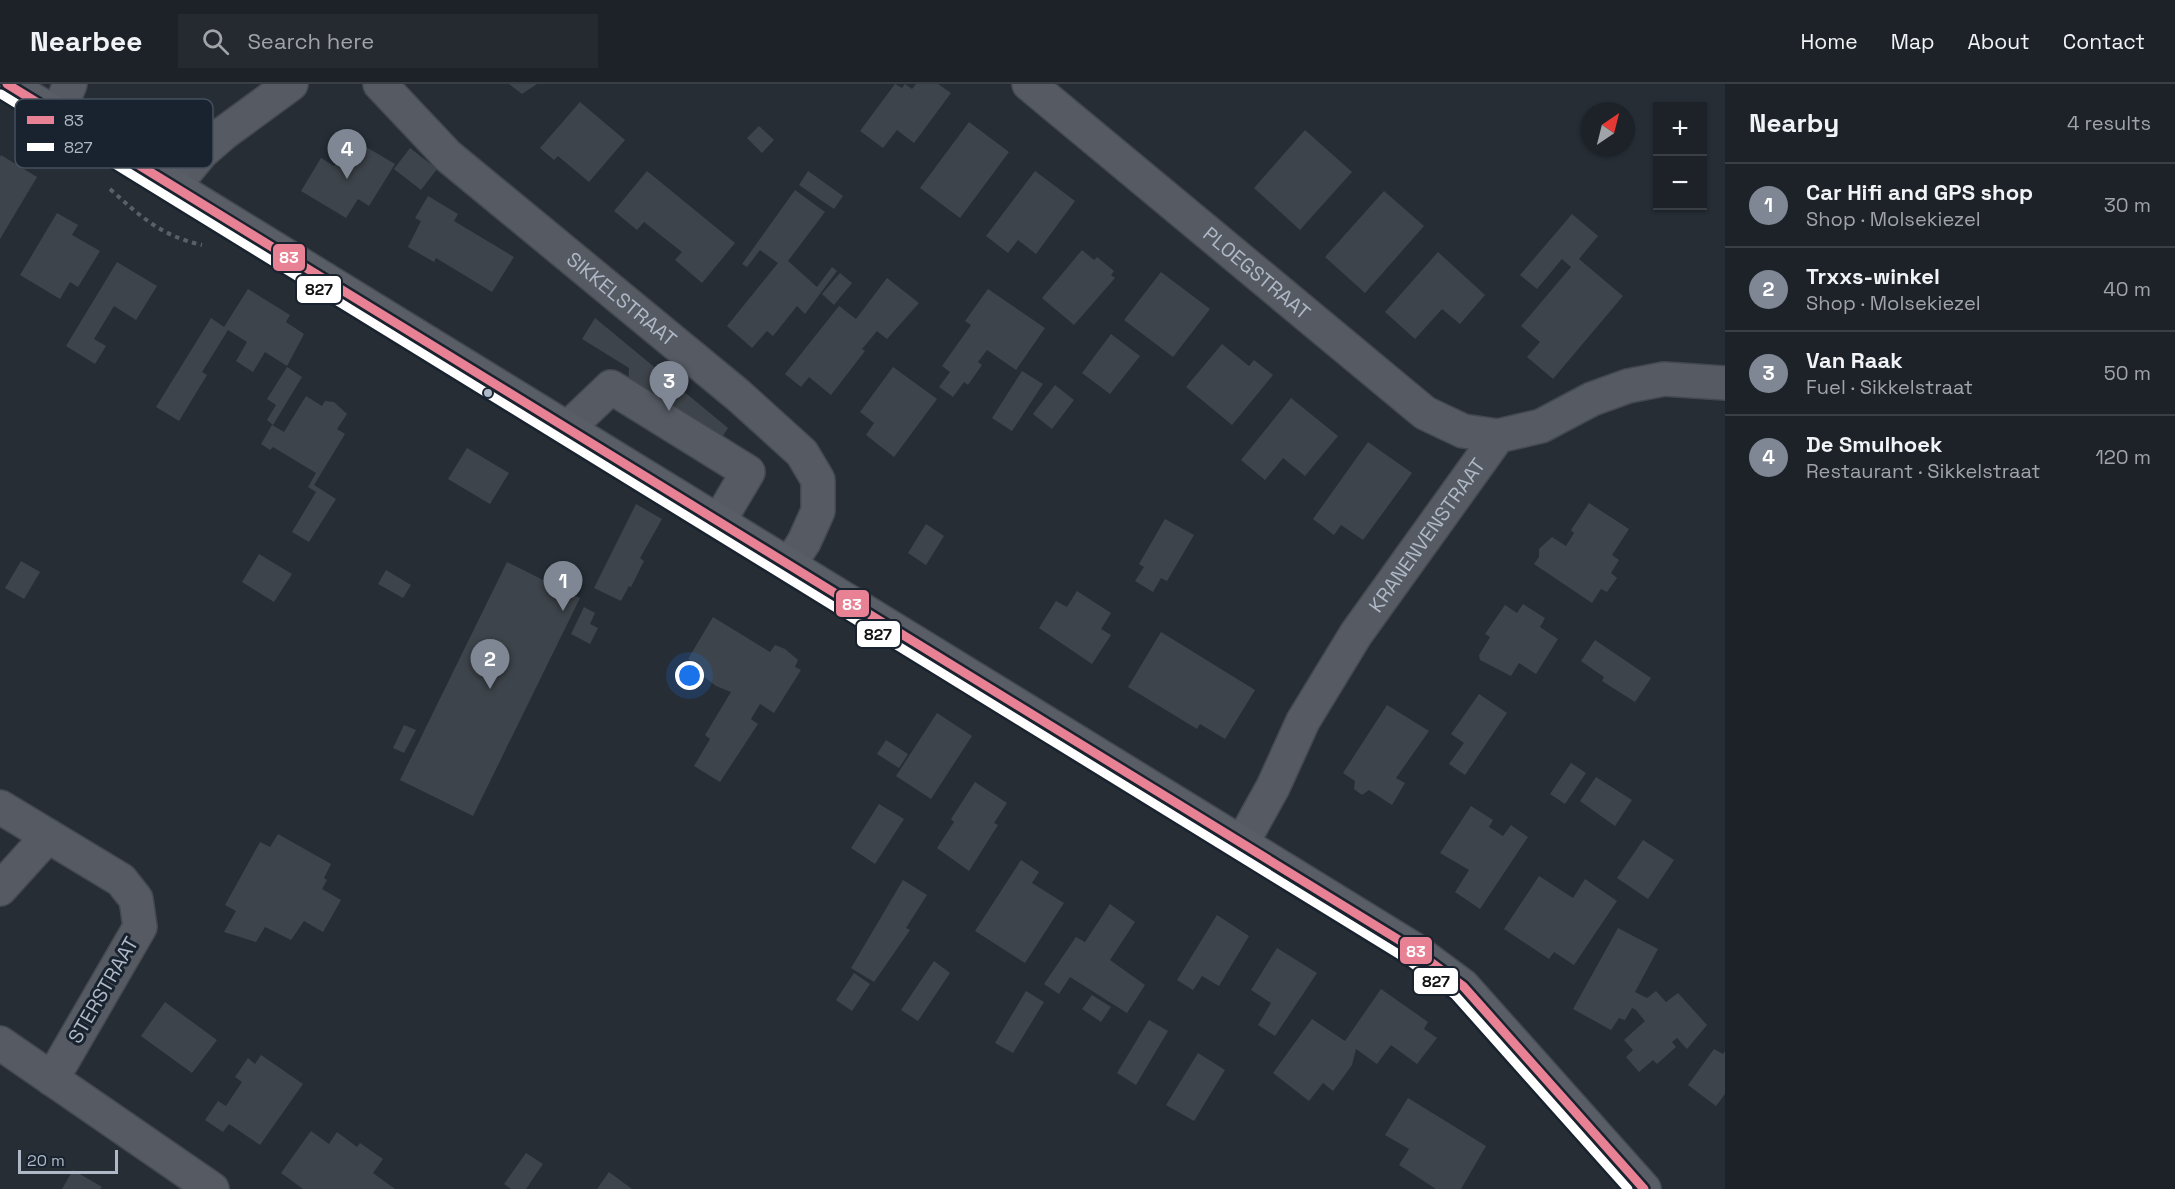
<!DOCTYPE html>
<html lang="en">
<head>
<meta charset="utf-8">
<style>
  body { margin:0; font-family:"Space Grotesk",sans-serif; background:#252a30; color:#f1f3f6 }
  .controls { position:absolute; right:18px; top:18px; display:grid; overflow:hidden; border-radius:0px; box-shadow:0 2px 4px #0004 }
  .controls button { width:54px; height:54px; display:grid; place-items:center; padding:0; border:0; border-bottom:2px solid #3a3f45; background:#1c2228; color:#f1f3f6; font:30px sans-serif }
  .compass { position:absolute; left:1581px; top:18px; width:54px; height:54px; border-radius:50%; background:#1c2228; box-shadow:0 2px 4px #0004; rotate:35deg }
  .scale { position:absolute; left:18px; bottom:15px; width:100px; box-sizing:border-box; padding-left:6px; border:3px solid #afb8c7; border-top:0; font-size:16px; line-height:21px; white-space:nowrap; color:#afb8c7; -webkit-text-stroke:4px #19232f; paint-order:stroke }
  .you { position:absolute; left:690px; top:592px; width:21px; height:21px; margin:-15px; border:4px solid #fff; border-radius:50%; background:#1a73e8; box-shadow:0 0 0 9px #1a73e833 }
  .badge { display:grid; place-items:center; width:39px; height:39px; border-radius:50%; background:#7f8794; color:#fff; font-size:20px; font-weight:700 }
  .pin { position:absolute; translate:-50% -50px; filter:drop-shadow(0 2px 3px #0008) }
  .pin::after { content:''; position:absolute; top:32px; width:21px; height:18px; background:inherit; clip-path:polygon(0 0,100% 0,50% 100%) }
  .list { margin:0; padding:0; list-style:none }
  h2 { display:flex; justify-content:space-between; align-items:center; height:78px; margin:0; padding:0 24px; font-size:26px }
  h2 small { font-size:20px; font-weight:400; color:#a0a4a8 }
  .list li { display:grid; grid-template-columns:39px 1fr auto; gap:18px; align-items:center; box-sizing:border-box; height:84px; padding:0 24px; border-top:2px solid #3a3f45 }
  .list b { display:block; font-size:22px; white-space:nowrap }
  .list p { margin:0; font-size:20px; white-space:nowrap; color:#a0a4a8 }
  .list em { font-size:20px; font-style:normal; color:#a0a4a8 }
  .icon { flex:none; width:33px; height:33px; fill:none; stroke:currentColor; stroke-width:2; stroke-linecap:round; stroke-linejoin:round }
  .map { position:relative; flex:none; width:1725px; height:1105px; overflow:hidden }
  header { display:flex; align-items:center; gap:36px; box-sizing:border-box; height:84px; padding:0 30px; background:#1c2228; border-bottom:2px solid #3a3f45 }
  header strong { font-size:28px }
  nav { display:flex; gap:33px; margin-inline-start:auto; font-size:21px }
  .search { width:420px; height:54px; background:#252a30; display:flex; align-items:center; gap:15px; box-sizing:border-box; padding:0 21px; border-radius:0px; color:#a0a4a8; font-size:22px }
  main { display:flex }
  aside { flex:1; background:#1c2228 }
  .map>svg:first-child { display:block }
  .building { fill:#3e444b }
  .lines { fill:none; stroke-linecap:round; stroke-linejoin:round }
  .minor-casing { stroke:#44494f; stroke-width:36 }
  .major-casing { stroke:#434951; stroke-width:36 }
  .path { stroke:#5a6066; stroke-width:4; stroke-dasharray:4.5 4.5; stroke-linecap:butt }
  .minor { stroke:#565b63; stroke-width:33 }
  .major { stroke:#595d65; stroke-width:33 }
  .bus-1-casing { stroke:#19232f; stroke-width:14 }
  .bus-2-casing { stroke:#19232f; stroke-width:14 }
  .bus-1 { stroke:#e88194; stroke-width:9 }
  .bus-2 { stroke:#fff; stroke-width:9 }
  .bus-dot { fill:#afb8c7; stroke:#19232f; stroke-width:2 }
  .labels { text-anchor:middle; stroke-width:6; stroke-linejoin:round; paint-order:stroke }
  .street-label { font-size:20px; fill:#afb8c7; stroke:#19232f }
  .key { fill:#19232f; stroke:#46505d; stroke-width:1.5 }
  .key-label { font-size:16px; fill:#afb8c7 }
  .line-badge { stroke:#19232f; stroke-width:2 }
  .badge-label { font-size:16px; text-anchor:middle; font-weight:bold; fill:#fff }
  .pale-badge-label { font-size:16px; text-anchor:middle; font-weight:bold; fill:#111 }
</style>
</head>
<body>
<header>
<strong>Nearbee</strong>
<div class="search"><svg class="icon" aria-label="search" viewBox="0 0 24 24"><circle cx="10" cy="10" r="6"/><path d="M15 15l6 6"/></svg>Search here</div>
<nav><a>Home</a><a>Map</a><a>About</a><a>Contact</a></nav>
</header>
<main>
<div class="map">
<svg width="1725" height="1105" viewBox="0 0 1725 1105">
  <rect width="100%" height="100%" fill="#262d35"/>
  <g class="building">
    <polygon points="509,0 537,0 522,10"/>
    <polygon points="895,0 902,4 905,0 912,5 916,0 938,0 951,9 914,59 897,46 883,64 860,47"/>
    <polygon points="580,18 625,56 589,98 558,72 554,76 540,64"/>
    <polygon points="969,38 1009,68 960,134 920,104"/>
    <polygon points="759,42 774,56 762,69 747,54"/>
    <polygon points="1305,46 1352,88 1300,146 1254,104"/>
    <polygon points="351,54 395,80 369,122 358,115 346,134 301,107 321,74 334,82"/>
    <polygon points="410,64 437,85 421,106 394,85"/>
    <polygon points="1,71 37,93 0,155 0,73"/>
    <polygon points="647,87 735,159 702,199 675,176 682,168 644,138 637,146 614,127"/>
    <polygon points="808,87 843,112 834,125 799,101"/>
    <polygon points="1035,87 1075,117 1036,170 1018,156 1008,169 986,152"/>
    <polygon points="795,106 825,128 788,177 817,203 832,183 837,187 805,230 797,222 773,252 767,247 752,264 727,242 778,179 760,166 747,183 742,180"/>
    <polygon points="1384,107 1424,142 1365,209 1325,173"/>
    <polygon points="428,112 458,130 454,137 514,173 492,208 436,174 434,178 408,163 421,137 415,134"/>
    <polygon points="57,129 78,141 72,151 100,167 78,203 70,198 60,215 20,191"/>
    <polygon points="1572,130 1598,152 1579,175 1623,212 1553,295 1527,273 1540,258 1521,242 1571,183 1562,175 1537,205 1520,191"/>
    <polygon points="1082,166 1094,176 1097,173 1114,187 1111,191 1115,194 1074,241 1042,214"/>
    <polygon points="1438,168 1485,211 1460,240 1442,225 1415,255 1385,228"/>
    <polygon points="117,178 157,202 136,236 114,222 94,255 106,262 95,280 66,262"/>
    <polygon points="1161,188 1210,225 1173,273 1124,236"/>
    <polygon points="840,189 852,199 834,221 822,210"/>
    <polygon points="887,194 919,219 887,255 877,247 862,265 865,267 831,311 809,293 801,303 785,290 839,222 856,235"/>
    <polygon points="248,205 290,231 286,238 304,250 287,282 265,268 253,288 236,277 247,258 228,246 202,288 207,291 179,337 156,323 211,234 224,243"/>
    <polygon points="988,205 1045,244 1016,286 987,266 978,278 982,281 968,301 964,298 953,313 939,303 950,288 942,282 971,241 965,237"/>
    <polygon points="595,234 728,344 710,372 627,322 629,284 582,255"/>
    <polygon points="1111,250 1140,272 1110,310 1082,289"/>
    <polygon points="1222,260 1249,282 1254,276 1273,291 1232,341 1186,303"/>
    <polygon points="287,283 302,293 273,341 267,336 276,321 267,315"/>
    <polygon points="893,283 937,315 894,373 866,351 874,339 860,328"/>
    <polygon points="1022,287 1043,300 1012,347 992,334"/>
    <polygon points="1055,301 1074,316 1052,345 1033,330"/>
    <polygon points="306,312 322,322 325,317 334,318 347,330 337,345 345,350 314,401 336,415 309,458 292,448 316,408 308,403 316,389 273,363 270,366 261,360 272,341 284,348"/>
    <polygon points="1291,314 1338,352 1305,392 1283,374 1265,396 1241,376"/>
    <polygon points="1368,358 1412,389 1363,456 1341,441 1334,451 1313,435"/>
    <polygon points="467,364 509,389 490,420 448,395"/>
    <polygon points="1589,419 1629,445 1612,471 1619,476 1611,489 1617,494 1607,508 1601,505 1592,519 1534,480 1539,473 1539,465 1552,453 1566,462 1574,449 1571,446"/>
    <polygon points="636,420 662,435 640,474 644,477 631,503 629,502 621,517 594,504"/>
    <polygon points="1165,435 1194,451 1167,497 1161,494 1153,508 1135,497 1144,483 1139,480"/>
    <polygon points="926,440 944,452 926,481 908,469"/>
    <polygon points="259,470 292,490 274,518 242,498"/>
    <polygon points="21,477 40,488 24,515 5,504"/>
    <polygon points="507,478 580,514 473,732 400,696"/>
    <polygon points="386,486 411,501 403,514 378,500"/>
    <polygon points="1077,507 1111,529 1101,545 1111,551 1092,580 1039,544 1056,517 1067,523"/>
    <polygon points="1523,520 1545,534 1540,543 1558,555 1536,590 1519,579 1511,592 1480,576 1479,571 1490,553 1485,550 1505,521 1517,529"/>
    <polygon points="584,523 595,529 590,540 598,544 590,560 571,550"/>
    <polygon points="713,533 770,568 775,561 785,565 798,576 795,583 801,586 774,629 760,620 751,635 758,640 720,698 694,682 710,655 705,651 731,608 716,602 691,583 693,578 688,575"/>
    <polygon points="1161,548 1255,606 1225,655 1200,640 1197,645 1128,603"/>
    <polygon points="1595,556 1651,594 1635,618 1602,597 1604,593 1581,577"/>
    <polygon points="1479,610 1507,629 1465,691 1449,680 1464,659 1451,650"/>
    <polygon points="1387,621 1429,647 1396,694 1405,699 1392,721 1369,706 1362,711 1354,705 1355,697 1343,689"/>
    <polygon points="937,629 972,652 931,715 896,692"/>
    <polygon points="404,641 416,646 404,669 393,664"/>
    <polygon points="886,656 908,670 899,684 877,670"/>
    <polygon points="1571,679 1586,689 1565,720 1550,710"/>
    <polygon points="1596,693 1632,716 1615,742 1580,717"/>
    <polygon points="975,698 1007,719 994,739 998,741 969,787 937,764 954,738 951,735"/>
    <polygon points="879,720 904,735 875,780 851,764"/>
    <polygon points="1471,722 1493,736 1489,743 1503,752 1511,741 1528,753 1480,825 1455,808 1469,786 1440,769"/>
    <polygon points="278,750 331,780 324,794 327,796 322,805 341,816 323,848 304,837 291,856 265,843 256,858 224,848 236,827 225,821 260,758 270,763"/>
    <polygon points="1643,756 1674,776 1648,815 1617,794"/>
    <polygon points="1021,776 1039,788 1032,799 1064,819 1025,879 975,847"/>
    <polygon points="1539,792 1573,814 1585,795 1617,817 1574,881 1554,868 1549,875 1504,845"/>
    <polygon points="903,796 927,811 906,844 910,846 874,898 851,884"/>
    <polygon points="1110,820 1135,838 1110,876 1145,901 1127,929 1070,893 1059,910 1044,900 1076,853 1085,858"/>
    <polygon points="1217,831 1249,852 1219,902 1202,892 1193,906 1177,896"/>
    <polygon points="1618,844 1658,865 1635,908 1647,914 1656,907 1666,918 1678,909 1707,941 1687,965 1677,954 1672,958 1676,963 1657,980 1653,976 1639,988 1626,973 1633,966 1624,956 1645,937 1636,926 1632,924 1625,936 1619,934 1611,946 1573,925"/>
    <polygon points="1277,864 1317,889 1275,952 1258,941 1271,919 1251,906"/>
    <polygon points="934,877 950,889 918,937 901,926"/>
    <polygon points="854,889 870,900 852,927 836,916"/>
    <polygon points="1381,905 1428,938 1424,945 1437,954 1417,980 1391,961 1377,980 1356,965 1352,981 1333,1007 1323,999 1309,1017 1273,989 1312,935 1345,957"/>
    <polygon points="1026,907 1044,918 1013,969 995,959"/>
    <polygon points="1092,911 1111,923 1101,938 1082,925"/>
    <polygon points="165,918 217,956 192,989 141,952"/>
    <polygon points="1149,936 1168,947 1136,1001 1117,989"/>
    <polygon points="1714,965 1723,970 1725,967 1725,1010 1716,1022 1688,1001"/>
    <polygon points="1198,969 1225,986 1194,1037 1166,1021"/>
    <polygon points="261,971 303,1000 260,1061 229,1040 223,1048 205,1036 218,1017 226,1022 242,998 235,993 248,974 255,980"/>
    <polygon points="1408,1014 1486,1062 1461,1105 1436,1105 1399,1081 1409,1065 1385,1051"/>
    <polygon points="311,1047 329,1060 337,1048 357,1063 360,1059 383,1075 373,1089 395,1105 303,1105 281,1089"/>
    <polygon points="526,1069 543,1080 526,1105 511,1105 504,1100"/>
    <polygon points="73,1086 102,1103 100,1105 62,1105"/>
    <polygon points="609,1088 632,1105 597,1105"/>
  </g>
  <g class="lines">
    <defs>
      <g id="minor">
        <path id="s1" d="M380 0 448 72 738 311 802 369 818 396V427L804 458 789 481"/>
        <path id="s2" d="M1029 0 1425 329 1463 347 1498 352"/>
        <polyline points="57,31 70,0"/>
        <polyline points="174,102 201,69 224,49 291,0"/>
        <polyline points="568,344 611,303 748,388 719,437"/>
        <polyline points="0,723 121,796 136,815 140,843 52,995"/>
        <path id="s3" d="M1242 759 1273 703 1303 637 1356 550 1498 352 1541 342 1592 315 1628 302 1664 295 1725 299"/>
        <polyline points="0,805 48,752"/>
        <polyline points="0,959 212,1105"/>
      </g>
      <polyline id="major" points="7,0 1412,864 1463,902 1644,1105"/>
    </defs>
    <use href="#minor" class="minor-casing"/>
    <use href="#major" class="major-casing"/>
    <path class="path" d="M110 105C140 132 161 152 202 161"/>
    <use href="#minor" class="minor"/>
    <use href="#major" class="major"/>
    <defs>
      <polyline id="bus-1" points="7,0 1412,864 1463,902 1644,1105"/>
      <polyline id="bus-2" points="1,10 1405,874 1455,911 1628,1105"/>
    </defs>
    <use href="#bus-1" class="bus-1-casing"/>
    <use href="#bus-2" class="bus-2-casing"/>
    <use href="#bus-1" class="bus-1"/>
    <use href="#bus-2" class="bus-2"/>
  </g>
  <circle class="bus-dot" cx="488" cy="309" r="5"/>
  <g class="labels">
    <g class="street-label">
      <text dy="7" stroke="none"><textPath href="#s2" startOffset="296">PLOEGSTRAAT</textPath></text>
      <text dy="7" stroke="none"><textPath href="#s1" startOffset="324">SIKKELSTRAAT</textPath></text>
      <text dy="7" stroke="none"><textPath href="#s3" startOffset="360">KRANENVENSTRAAT</textPath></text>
      <text transform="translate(103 906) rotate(-60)" y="7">STERSTRAAT</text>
    </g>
  </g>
  <rect x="15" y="15" width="198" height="69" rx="9" class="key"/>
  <rect x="27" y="32" width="27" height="8" fill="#e88194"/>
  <rect x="27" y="59" width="27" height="8" fill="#fff"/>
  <g class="key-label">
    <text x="64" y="42">83</text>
    <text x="64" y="69">827</text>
  </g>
  <g class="line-badge">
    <rect x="272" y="159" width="34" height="29" rx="6" fill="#e88194"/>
    <rect x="296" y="191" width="46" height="29" rx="6" fill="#fff"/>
    <rect x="835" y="505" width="35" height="29" rx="6" fill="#e88194"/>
    <rect x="856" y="536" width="45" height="28" rx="6" fill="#fff"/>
    <rect x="1399" y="852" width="34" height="29" rx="6" fill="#e88194"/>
    <rect x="1413" y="883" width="46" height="28" rx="6" fill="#fff"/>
  </g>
  <g class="badge-label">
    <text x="289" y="179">83</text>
    <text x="852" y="526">83</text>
    <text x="1416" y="873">83</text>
  </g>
  <g class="pale-badge-label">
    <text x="319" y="211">827</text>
    <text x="878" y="556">827</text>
    <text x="1436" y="903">827</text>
  </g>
</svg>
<div class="controls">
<button>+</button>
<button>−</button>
</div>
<svg class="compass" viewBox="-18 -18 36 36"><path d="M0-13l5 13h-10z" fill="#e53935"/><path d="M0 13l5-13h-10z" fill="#a0a4a8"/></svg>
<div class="scale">20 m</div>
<div class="you"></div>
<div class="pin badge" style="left:563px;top:527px">1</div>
<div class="pin badge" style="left:490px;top:605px">2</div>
<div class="pin badge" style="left:669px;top:327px">3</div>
<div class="pin badge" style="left:347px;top:95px">4</div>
</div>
<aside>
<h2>Nearby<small>4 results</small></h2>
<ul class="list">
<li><span class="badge">1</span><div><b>Car Hifi and GPS shop</b><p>Shop · Molsekiezel</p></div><em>30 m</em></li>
<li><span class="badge">2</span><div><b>Trxxs-winkel</b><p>Shop · Molsekiezel</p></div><em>40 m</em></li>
<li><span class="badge">3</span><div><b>Van Raak</b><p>Fuel · Sikkelstraat</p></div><em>50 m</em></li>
<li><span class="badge">4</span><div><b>De Smulhoek</b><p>Restaurant · Sikkelstraat</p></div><em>120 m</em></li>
</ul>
</aside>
</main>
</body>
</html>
